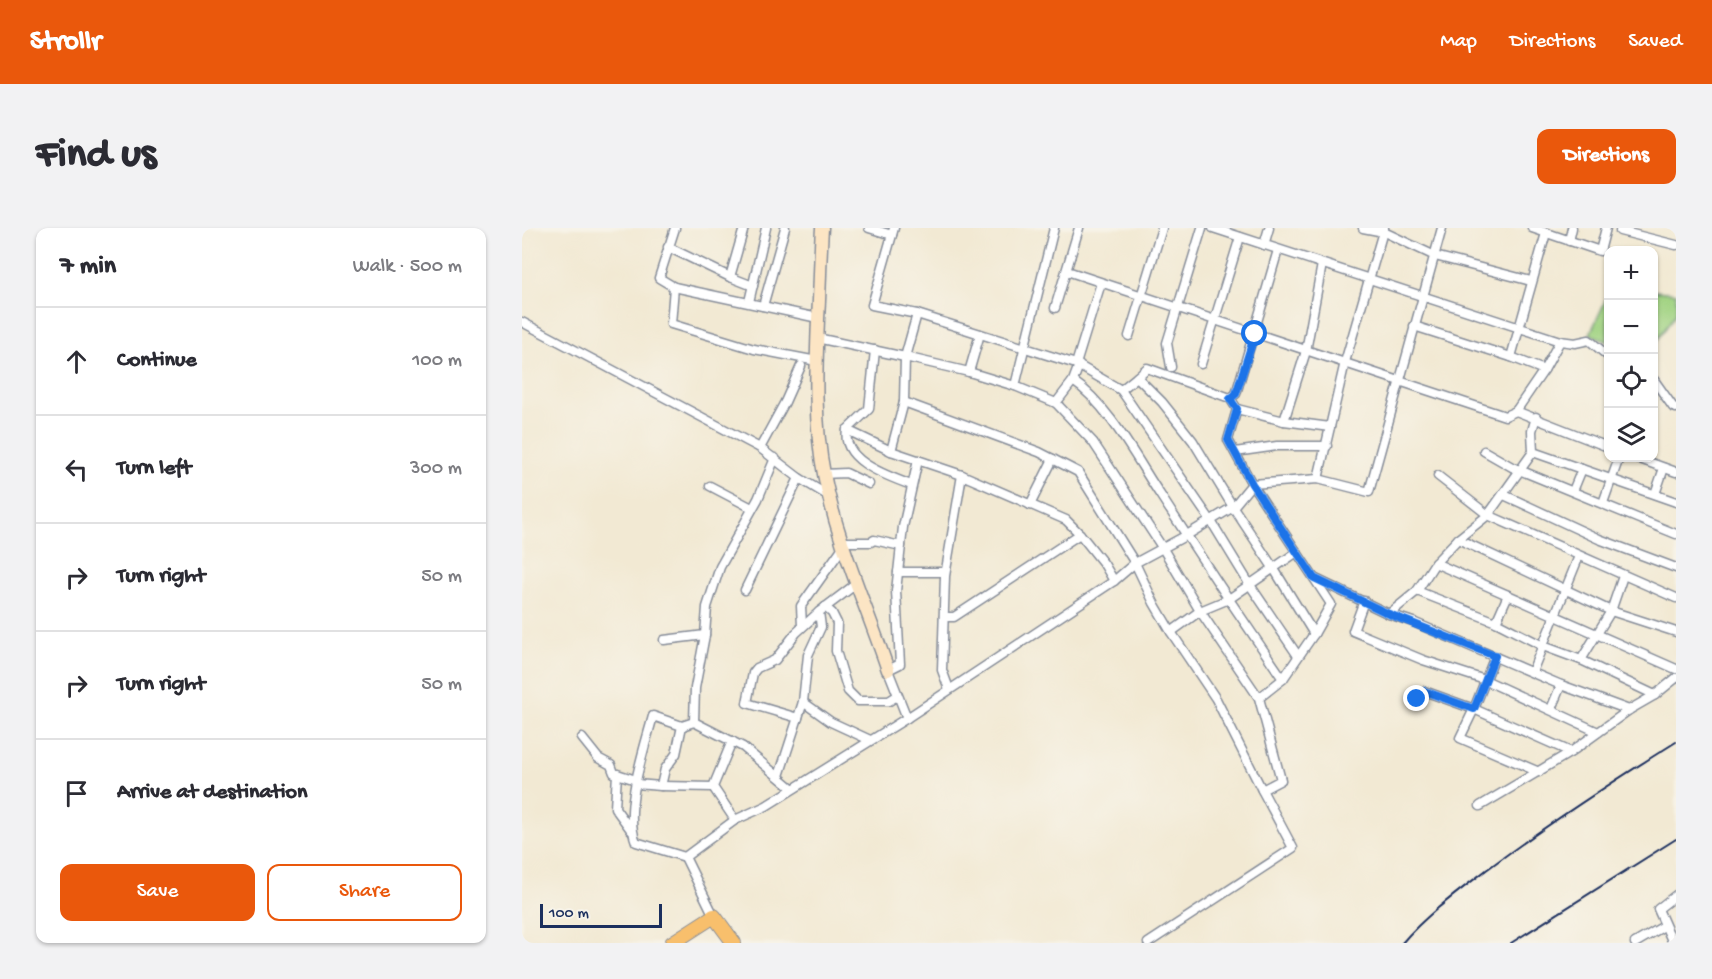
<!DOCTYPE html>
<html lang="en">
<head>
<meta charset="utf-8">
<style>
  body { margin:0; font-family:"Gochi Hand",sans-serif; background:#f2f2f3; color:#2b2b33 }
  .controls { position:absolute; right:18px; top:18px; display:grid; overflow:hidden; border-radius:12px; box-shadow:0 2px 4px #0004 }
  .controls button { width:54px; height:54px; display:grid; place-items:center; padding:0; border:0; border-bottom:2px solid #e1e1e2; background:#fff; color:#2b2b33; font:30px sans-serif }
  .scale { position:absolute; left:18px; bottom:15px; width:122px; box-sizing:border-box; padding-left:6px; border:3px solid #1b2f5e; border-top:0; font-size:16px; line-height:21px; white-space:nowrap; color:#1b2f5e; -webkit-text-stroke:4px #f7f3e8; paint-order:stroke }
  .stop { position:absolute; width:18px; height:18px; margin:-14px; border:4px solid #1a73e8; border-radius:50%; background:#fff }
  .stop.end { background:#1a73e8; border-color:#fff; box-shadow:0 2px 6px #0008 }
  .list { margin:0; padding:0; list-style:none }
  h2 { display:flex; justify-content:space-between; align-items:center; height:78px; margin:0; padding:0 24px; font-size:26px }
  h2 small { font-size:20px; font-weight:400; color:#7c7c81 }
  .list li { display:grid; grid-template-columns:39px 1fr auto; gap:18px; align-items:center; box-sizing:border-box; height:108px; padding:0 24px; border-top:2px solid #e1e1e2 }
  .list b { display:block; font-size:22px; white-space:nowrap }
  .list em { font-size:20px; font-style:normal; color:#7c7c81 }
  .actions { display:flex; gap:12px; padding:18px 24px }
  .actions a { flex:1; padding:14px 0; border:2px solid #ea580c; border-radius:12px; text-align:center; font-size:21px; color:#ea580c }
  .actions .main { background:#ea580c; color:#fff }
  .icon { flex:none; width:33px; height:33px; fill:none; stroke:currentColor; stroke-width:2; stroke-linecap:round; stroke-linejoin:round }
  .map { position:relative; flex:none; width:1154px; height:715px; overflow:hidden; border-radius:12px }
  header { display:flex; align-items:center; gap:36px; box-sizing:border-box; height:84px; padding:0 30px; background:#ea580c; color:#fff }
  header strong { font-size:28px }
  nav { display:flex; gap:33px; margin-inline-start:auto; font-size:21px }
  .intro { display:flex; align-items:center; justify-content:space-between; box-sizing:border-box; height:144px; padding:0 36px }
  h1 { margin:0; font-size:42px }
  .button { padding:15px 27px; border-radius:12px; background:#ea580c; color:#fff; font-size:21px; font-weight:700 }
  main { display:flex; gap:36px; padding:0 36px }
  aside { flex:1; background:#fff; border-radius:12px; box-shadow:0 2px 4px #0004 }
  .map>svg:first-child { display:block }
  .green { fill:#a1d382; stroke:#5e8170; stroke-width:1.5 }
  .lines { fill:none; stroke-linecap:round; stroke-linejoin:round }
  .street-casing { stroke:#868c98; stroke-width:11 }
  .secondary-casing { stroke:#868c98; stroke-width:15 }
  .primary-casing { stroke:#868c98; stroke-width:16 }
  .street { stroke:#fff; stroke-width:8 }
  .secondary { stroke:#fce5c4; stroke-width:12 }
  .primary { stroke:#f8bf6c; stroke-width:14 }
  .rail { stroke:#1b2f5e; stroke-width:2 }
  .route { stroke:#1a73e8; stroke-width:8 }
</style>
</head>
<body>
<header>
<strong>Strollr</strong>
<nav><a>Map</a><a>Directions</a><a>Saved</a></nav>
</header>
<div class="intro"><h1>Find us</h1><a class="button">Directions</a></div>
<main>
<aside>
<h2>7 min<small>Walk · 500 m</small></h2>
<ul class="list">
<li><svg class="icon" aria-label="ahead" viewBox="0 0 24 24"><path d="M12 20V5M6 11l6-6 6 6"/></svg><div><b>Continue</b></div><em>100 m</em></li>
<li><svg class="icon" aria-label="left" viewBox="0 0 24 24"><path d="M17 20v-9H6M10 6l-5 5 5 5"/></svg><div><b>Turn left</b></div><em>300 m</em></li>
<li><svg class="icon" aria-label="right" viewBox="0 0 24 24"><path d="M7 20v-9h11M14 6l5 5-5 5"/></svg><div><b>Turn right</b></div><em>50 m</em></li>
<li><svg class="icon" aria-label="right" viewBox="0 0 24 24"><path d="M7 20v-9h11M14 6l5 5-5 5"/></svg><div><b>Turn right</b></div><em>50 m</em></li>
<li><svg class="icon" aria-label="arrive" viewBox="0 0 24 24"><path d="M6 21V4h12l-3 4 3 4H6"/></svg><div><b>Arrive at destination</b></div></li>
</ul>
<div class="actions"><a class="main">Save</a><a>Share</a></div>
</aside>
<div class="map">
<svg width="1154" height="715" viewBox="0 0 1154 715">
  <rect width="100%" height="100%" fill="#f7f3e8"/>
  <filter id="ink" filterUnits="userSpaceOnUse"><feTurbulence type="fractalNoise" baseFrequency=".0167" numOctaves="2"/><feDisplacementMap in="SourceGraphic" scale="12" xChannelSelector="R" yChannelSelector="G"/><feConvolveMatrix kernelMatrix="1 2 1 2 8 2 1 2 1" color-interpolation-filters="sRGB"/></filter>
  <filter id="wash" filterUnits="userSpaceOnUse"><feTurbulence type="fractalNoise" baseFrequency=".008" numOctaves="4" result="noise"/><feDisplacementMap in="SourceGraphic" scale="24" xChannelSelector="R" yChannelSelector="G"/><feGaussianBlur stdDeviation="1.35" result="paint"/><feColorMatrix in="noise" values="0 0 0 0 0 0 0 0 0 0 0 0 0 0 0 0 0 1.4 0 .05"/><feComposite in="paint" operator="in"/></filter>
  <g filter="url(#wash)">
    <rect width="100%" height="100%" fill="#f2e9d3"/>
    <g class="green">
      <polygon points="1132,63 1154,65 1154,85 1132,117"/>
      <polygon points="1086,67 1086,114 1068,106"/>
    </g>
  </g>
  <g filter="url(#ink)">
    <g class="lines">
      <defs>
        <g id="street">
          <polyline points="153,0 137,50 152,59 296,90"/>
          <polyline points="347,0 370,7"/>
          <polyline points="372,0 350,77 395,86"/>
          <polyline points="691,0 1038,113 1053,115 1067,112 1086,128"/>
          <polyline points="841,0 862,4 913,28 1009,53"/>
          <polyline points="1010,0 1078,23 1084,0"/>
          <polyline points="1098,3 1154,17"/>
          <polyline points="1047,13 1050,0"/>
          <polyline points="742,17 747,0"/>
          <polyline points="146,19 208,49 231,58"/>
          <polyline points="756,22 714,166 708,170 715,181 706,212 730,256 796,251 847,264 920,0"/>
          <polyline points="545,43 983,188 994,183 1086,219"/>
          <polyline points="208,49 222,0"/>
          <polyline points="152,59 149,96 232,121 295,133"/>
          <polyline points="227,74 244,0"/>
          <polyline points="241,78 263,0"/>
          <polyline points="533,80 557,0"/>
          <polyline points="0,94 238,220 277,250 307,268"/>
          <polyline points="892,98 989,129 1022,142"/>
          <polyline points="607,108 640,0"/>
          <polyline points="295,110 383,129 395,86 554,136 599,162 689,293 728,357 776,428"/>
          <polyline points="989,129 1024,5"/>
          <polyline points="554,136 579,55"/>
          <polyline points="679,136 718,9"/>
          <polyline points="649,139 645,115 680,0"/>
          <polyline points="447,144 458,106"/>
          <polyline points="615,149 625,140 708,170"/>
          <polyline points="1132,152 1151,179 1154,180"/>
          <path d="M551 153C587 177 615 232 639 268 679 330 719 390 761 451"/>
          <polyline points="493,158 532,0"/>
          <polyline points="599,162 615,149 640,174 671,213 711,279 752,341 792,406"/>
          <polyline points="382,174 369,223 440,247 544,292 558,306 582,336 592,353"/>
          <polyline points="534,175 551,153 557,137"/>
          <polyline points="715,181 762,193 784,123 800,36"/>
          <polyline points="994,183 1022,142 1038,113"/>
          <polyline points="1014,189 1010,203 1011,224 1154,274"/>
          <polyline points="762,193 808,199"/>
          <polyline points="325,202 347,181 353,122"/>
          <polyline points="238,220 263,174 279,138"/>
          <path d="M369 223 325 202C319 233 366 248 389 257"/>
          <polyline points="962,223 990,239 1154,306"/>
          <polyline points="713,224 755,218 805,218"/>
          <polyline points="1115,230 1154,244"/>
          <polyline points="301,246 324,245 347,256"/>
          <polyline points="916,248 966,287 1154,370"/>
          <polyline points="796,251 823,134 862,0"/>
          <polyline points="188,258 230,280"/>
          <polyline points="1051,263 1060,241"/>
          <polyline points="1133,266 1142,240"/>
          <polyline points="982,267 1077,311 1154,340"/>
          <polyline points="1081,275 1097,230"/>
          <polyline points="508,277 531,231"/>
          <polyline points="936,311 1089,383 1154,404"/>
          <polyline points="319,314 349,314 352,312 379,318"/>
          <polyline points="913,335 1154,441"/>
          <polyline points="376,344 423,344"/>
          <polyline points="792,350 867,386 891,394 1039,457 1107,482"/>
          <polyline points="223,362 277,250"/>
          <polyline points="895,363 974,394 1021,418 1059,432 1133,467"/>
          <polyline points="842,373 831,403 901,432 963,452 1076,504"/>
          <polyline points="303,379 310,385 315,395 314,423 326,463 336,473 367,473 375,468"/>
          <polyline points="867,386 895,363 913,335 936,311 966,287 1011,224"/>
          <polyline points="422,389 432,389 558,306"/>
          <polyline points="974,394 986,367"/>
          <polyline points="280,398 279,378 321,319"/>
          <polyline points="649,404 678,383 707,371 775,324"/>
          <polyline points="142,412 183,407"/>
          <polyline points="973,428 952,481 938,510 1017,544"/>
          <polyline points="1059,432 1089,383 1101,348"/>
          <polyline points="1010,444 1057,328"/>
          <polyline points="427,461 420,442 423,348 440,247"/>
          <polyline points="895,471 902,463 952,481 1049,524"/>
          <polyline points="281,474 309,494 348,512"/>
          <polyline points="1029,481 1039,457"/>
          <polyline points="276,490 225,475 231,445 235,440 253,432 274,405 297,384"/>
          <polyline points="385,490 592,353 613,335 665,307 711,279 730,256 809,376 792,406 761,451 737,470 759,552 740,562 694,471 649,404 632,375 613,335 556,244 517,224 382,174 383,129 447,144 493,158 534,175 571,214 640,319 678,383 737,470"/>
          <polyline points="172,494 173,460 183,407 185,379 198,339 236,271 253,230"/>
          <polyline points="60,510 76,530 89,537 92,545 114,552"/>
          <polyline points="210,513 191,559 213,592"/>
          <polyline points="95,546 93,580 109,602"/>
          <polyline points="257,548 281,474 286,427 299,399 297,384 334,356"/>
          <polyline points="114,556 139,558 143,541 154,526 160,498"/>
          <polyline points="139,558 191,559"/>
          <path d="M271 561 221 519 172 494 160 498 131 488C122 522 101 582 114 614L163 629 213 592 244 578 385 490 366 442 378 436 374 363 381 299 396 232"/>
          <polyline points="958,578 1049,524 1107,482 1133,467 1154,450"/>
          <polyline points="163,629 192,688"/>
          <polyline points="626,715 771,620 740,562"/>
          <polyline points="1113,715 1142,698"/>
          <polyline points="1151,715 1136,681 1154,667"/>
        </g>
        <path id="secondary" d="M300 0C298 31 298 61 296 91 294 142 292 196 302 246 315 314 344 377 366 442"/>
        <polyline id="primary" points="150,715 192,688 212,715"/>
      </defs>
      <use href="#street" class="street-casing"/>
      <use href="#secondary" class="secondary-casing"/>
      <use href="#primary" class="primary-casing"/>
      <use href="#street" class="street"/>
      <use href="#secondary" class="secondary"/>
      <use href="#primary" class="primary"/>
      <g class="rail">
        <path d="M880 715C904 687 937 663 967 640 1027 595 1090 554 1154 514"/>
        <polyline points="989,715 1154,611"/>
      </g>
    </g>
  </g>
  <g class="lines" filter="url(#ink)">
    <polyline class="route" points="733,106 714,166 708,171 715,181 706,212 730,256 792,350 867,386 973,428 952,481 902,463 895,471"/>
  </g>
</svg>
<div class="controls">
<button>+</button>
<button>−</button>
<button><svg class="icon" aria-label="locate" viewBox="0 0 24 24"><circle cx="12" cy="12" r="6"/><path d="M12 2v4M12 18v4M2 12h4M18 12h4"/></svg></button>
<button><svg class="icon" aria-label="layers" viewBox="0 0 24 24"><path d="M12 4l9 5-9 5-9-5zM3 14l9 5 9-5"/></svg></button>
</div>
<div class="scale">100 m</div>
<div class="stop" style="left:733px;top:106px"></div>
<div class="stop end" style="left:895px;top:471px"></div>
</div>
</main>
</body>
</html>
